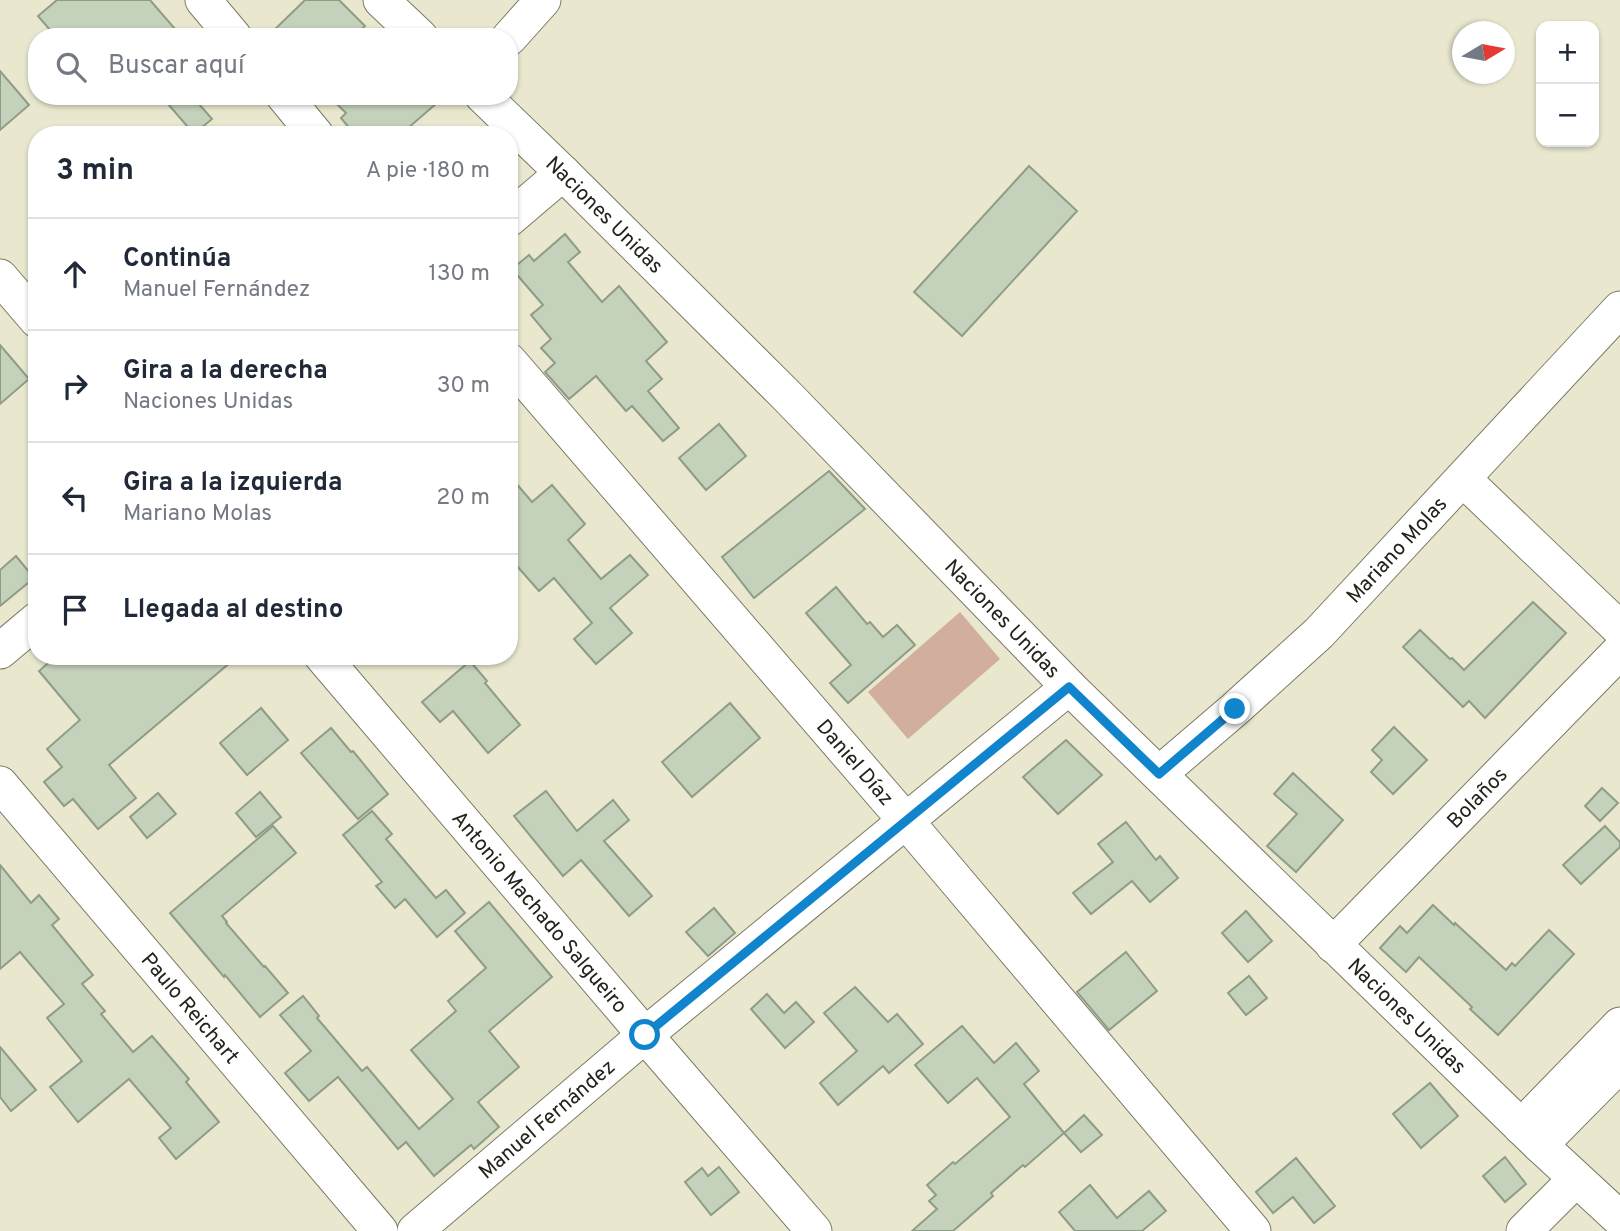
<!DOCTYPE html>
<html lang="es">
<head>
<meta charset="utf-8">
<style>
  body { margin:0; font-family:Overpass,sans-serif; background:#f6f6f7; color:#1f2937 }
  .controls { position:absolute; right:21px; top:21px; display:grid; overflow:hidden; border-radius:14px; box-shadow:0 2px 5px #0004 }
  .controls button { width:63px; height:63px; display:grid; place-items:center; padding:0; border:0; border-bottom:2px solid #e0e1e3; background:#fff; color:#1f2937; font:35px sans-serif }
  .compass { position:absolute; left:1452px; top:21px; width:63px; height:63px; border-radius:50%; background:#fff; box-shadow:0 2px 5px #0004; rotate:80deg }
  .stop { position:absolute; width:21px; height:21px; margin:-16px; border:5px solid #1085cd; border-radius:50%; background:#fff }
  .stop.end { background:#1085cd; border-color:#fff; box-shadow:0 2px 7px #0008 }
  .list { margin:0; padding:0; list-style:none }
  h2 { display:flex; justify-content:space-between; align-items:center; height:91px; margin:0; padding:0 28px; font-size:30px }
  h2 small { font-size:23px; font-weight:400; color:#747a83 }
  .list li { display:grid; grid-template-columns:46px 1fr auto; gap:21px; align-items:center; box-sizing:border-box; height:112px; padding:0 28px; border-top:2px solid #e0e1e3 }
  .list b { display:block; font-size:26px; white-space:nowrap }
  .list p { margin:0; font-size:23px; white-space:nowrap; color:#747a83 }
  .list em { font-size:23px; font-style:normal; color:#747a83 }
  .icon { flex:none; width:38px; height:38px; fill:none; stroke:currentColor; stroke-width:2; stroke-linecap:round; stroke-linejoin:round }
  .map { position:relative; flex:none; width:1620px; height:1231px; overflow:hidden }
  .search { position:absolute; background:#fff; box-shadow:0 2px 5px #0004; left:28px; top:28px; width:490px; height:77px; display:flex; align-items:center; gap:18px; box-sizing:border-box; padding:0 24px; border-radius:28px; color:#747a83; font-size:26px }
  .panel { position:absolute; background:#fff; box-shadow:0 2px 5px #0004; left:28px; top:126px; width:490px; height:539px; border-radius:28px }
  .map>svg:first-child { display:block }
  .green { fill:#d1ae9d }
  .building { fill:#c4d1bb; stroke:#8f9c87; stroke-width:2 }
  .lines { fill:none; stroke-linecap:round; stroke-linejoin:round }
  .minor-casing { stroke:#7c7a64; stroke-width:37 }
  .minor { stroke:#fff; stroke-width:35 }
  .route { stroke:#1085cd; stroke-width:9 }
  .labels { text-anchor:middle; stroke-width:6; stroke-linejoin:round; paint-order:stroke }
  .street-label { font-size:21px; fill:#23231a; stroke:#fff }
</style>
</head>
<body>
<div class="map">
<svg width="1620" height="1231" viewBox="0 0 1620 1231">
  <rect width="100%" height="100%" fill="#e9e8cf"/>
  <polygon class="green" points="960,612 1000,659 908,739 868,692"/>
  <g class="building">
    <polygon points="57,0 150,0 182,37 56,37 38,16"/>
    <polygon points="305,0 339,0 365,26 354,37 267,37"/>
    <polygon points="0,71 29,105 0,130"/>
    <polygon points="161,96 192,96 212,119 194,134"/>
    <polygon points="329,96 445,96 400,135 355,135 341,118 346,113"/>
    <polygon points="1029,166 1077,211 962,336 914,292"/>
    <polygon points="565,234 580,252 568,262 602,302 619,286 667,342 646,361 662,379 648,391 679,428 663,441 632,406 626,411 596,376 569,399 545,372 555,363 541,348 551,339 531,315 543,305 512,269 529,255 534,261"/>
    <polygon points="0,345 29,379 0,404"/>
    <polygon points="719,424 746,456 706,490 679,458"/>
    <polygon points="829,471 865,509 754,598 722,557"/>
    <polygon points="509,475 532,502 552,485 585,524 568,540 601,579 630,555 648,575 610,608 632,633 596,664 574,639 592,623 554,578 539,591 509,557"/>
    <polygon points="16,556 34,578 0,606 0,570"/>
    <polygon points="836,587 867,624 870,622 883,637 897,625 915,645 848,703 830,683 851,665 806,613"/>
    <polygon points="1533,602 1566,633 1485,718 1469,701 1463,707 1403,647 1420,630 1450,659 1452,658 1464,670"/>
    <polygon points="56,656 238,656 109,765 136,798 98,829 73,799 64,806 44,782 62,767 47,749 80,720 39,671"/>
    <polygon points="470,661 487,681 485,683 520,725 488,753 453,711 440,722 422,702"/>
    <polygon points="730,703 760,738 692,797 662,762"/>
    <polygon points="261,708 288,740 247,775 220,743"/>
    <polygon points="1394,727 1427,760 1393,794 1371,772 1382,760 1372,750"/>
    <polygon points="331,728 351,752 353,751 388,794 358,819 301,753"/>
    <polygon points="1066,740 1102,775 1058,814 1023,777"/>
    <polygon points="1293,773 1343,820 1296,872 1267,846 1297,814 1274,794"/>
    <polygon points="1602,788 1618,803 1600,821 1585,806"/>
    <polygon points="546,791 577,831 613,800 629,820 604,841 652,896 629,916 581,860 563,876 514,816"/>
    <polygon points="260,792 281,817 256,837 236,813"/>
    <polygon points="158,793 176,814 147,838 130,817"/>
    <polygon points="372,811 392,834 386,839 436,898 446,890 465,913 437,937 405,899 395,908 376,886 382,882 343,835"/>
    <polygon points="1126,822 1156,860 1160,856 1178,878 1150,902 1132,881 1091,914 1073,893 1113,862 1098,844"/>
    <polygon points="273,826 296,853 222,916 227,922 226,923 264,967 265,966 288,993 260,1017 225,975 224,977 170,913"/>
    <polygon points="1605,826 1620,842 1620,847 1581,884 1563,865"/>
    <polygon points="0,865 31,903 39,895 59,919 52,925 93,975 82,984 105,1011 101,1014 133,1052 152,1036 189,1079 186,1082 219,1122 176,1159 159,1138 171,1128 129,1079 78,1122 50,1087 82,1061 47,1018 64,1004 20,952 0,969"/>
    <polygon points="489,902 552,977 489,1031 519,1067 478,1102 499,1127 474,1149 471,1145 434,1176 406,1142 398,1149 338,1077 309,1101 285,1073 311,1051 280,1015 303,996 319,1016 317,1018 362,1071 367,1067 419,1129 453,1099 411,1050 456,1011 448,1001 486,968 455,931"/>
    <polygon points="1433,905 1454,925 1455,923 1506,970 1512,963 1515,966 1549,930 1574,954 1498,1035 1470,1009 1472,1007 1419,957 1406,972 1380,948 1400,926 1407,933"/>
    <polygon points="714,908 735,933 708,956 686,932"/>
    <polygon points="1246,911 1272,941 1248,962 1222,933"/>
    <polygon points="1126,952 1157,991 1109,1030 1077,992"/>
    <polygon points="1249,976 1267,998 1246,1015 1228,993"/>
    <polygon points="855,987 888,1022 897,1014 923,1044 889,1073 883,1066 838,1105 820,1083 857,1051 824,1013"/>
    <polygon points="767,994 784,1013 796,1002 814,1022 785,1048 751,1009"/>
    <polygon points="962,1026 994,1063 1016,1043 1039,1071 1024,1084 1064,1133 1025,1167 1023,1165 991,1193 993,1196 953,1231 912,1231 937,1209 929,1201 936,1195 927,1185 953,1162 955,1164 1010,1117 977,1078 948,1103 915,1065"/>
    <polygon points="0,1047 36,1090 11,1111 0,1097"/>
    <polygon points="1430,1083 1458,1116 1421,1148 1393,1114"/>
    <polygon points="1084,1115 1102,1135 1081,1152 1064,1133"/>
    <polygon points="1505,1157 1526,1184 1505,1202 1483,1176"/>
    <polygon points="1296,1158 1335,1206 1314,1223 1293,1197 1273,1213 1256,1192"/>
    <polygon points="719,1167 739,1192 711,1215 685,1182 702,1168 708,1176"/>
    <polygon points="1090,1185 1117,1218 1149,1191 1166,1211 1142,1231 1075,1231 1059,1212"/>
  </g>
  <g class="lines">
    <defs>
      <g id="minor">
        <polyline points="203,0 234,37"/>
        <polyline points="381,0 420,37"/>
        <polyline points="509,38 543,0"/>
        <polyline points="284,96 316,135"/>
        <path id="s1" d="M483 96 563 173 786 395 1069 687 1540 1145 1620 1219"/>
        <polyline points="509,219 563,173"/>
        <polyline points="0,277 37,320"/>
        <path id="s2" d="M509 361 906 821 1253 1231"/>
        <polyline points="1463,479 1620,629"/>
        <polyline points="0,651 37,620"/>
        <path id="s3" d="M322 656 645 1035 814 1231"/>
        <path id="s4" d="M1159 774 1235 709 1319 633 1620 309"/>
        <path id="s5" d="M0 784 380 1231"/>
        <path id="s6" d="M1333 945 1620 651"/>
        <polyline points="1521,1127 1620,1025"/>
        <polyline points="1540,1145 1620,1064"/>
        <path id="s7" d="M415 1231 645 1035 1069 687"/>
        <polyline points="1524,1231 1576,1179"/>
      </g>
    </defs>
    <use href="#minor" class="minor-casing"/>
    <use href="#minor" class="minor"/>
  </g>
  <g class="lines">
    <polyline class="route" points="645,1035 1069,687 1159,774 1235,709"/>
  </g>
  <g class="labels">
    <g class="street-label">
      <text dy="7" stroke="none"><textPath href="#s1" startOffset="170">Naciones Unidas</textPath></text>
      <text dy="7" stroke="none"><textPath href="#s4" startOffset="327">Mariano Molas</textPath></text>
      <text dy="7" stroke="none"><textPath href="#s1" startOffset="737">Naciones Unidas</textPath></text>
      <text dy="7" stroke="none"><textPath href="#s2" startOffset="530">Daniel Díaz</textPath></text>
      <text dy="7" stroke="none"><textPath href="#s6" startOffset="206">Bolaños</textPath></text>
      <text dy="7" stroke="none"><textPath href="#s3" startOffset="336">Antonio Machado Salgueiro</textPath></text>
      <text dy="7" stroke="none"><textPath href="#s5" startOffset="294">Paulo Reichart</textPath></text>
      <text dy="7" stroke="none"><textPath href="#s1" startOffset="1304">Naciones Unidas</textPath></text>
      <text dy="7" stroke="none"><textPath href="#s7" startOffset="173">Manuel Fernández</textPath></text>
    </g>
  </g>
</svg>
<div class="controls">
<button>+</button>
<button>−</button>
</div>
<svg class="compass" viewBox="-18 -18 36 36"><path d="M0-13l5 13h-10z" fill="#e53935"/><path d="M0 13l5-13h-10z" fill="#747a83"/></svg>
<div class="stop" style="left:645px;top:1035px"></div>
<div class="stop end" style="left:1235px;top:709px"></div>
<div class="search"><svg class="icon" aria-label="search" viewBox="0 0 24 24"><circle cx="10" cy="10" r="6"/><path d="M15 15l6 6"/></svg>Buscar aquí</div>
<section class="panel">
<h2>3 min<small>A pie · 180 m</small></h2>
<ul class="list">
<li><svg class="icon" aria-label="ahead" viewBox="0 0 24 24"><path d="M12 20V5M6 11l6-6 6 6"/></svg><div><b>Continúa</b><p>Manuel Fernández</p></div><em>130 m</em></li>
<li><svg class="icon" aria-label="right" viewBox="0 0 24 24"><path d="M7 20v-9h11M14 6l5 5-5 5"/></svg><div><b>Gira a la derecha</b><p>Naciones Unidas</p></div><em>30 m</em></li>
<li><svg class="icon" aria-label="left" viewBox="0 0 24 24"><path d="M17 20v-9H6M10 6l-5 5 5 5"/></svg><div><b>Gira a la izquierda</b><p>Mariano Molas</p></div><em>20 m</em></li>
<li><svg class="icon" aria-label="arrive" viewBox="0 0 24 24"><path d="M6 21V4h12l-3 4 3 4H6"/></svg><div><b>Llegada al destino</b></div></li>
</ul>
</section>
</div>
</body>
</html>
